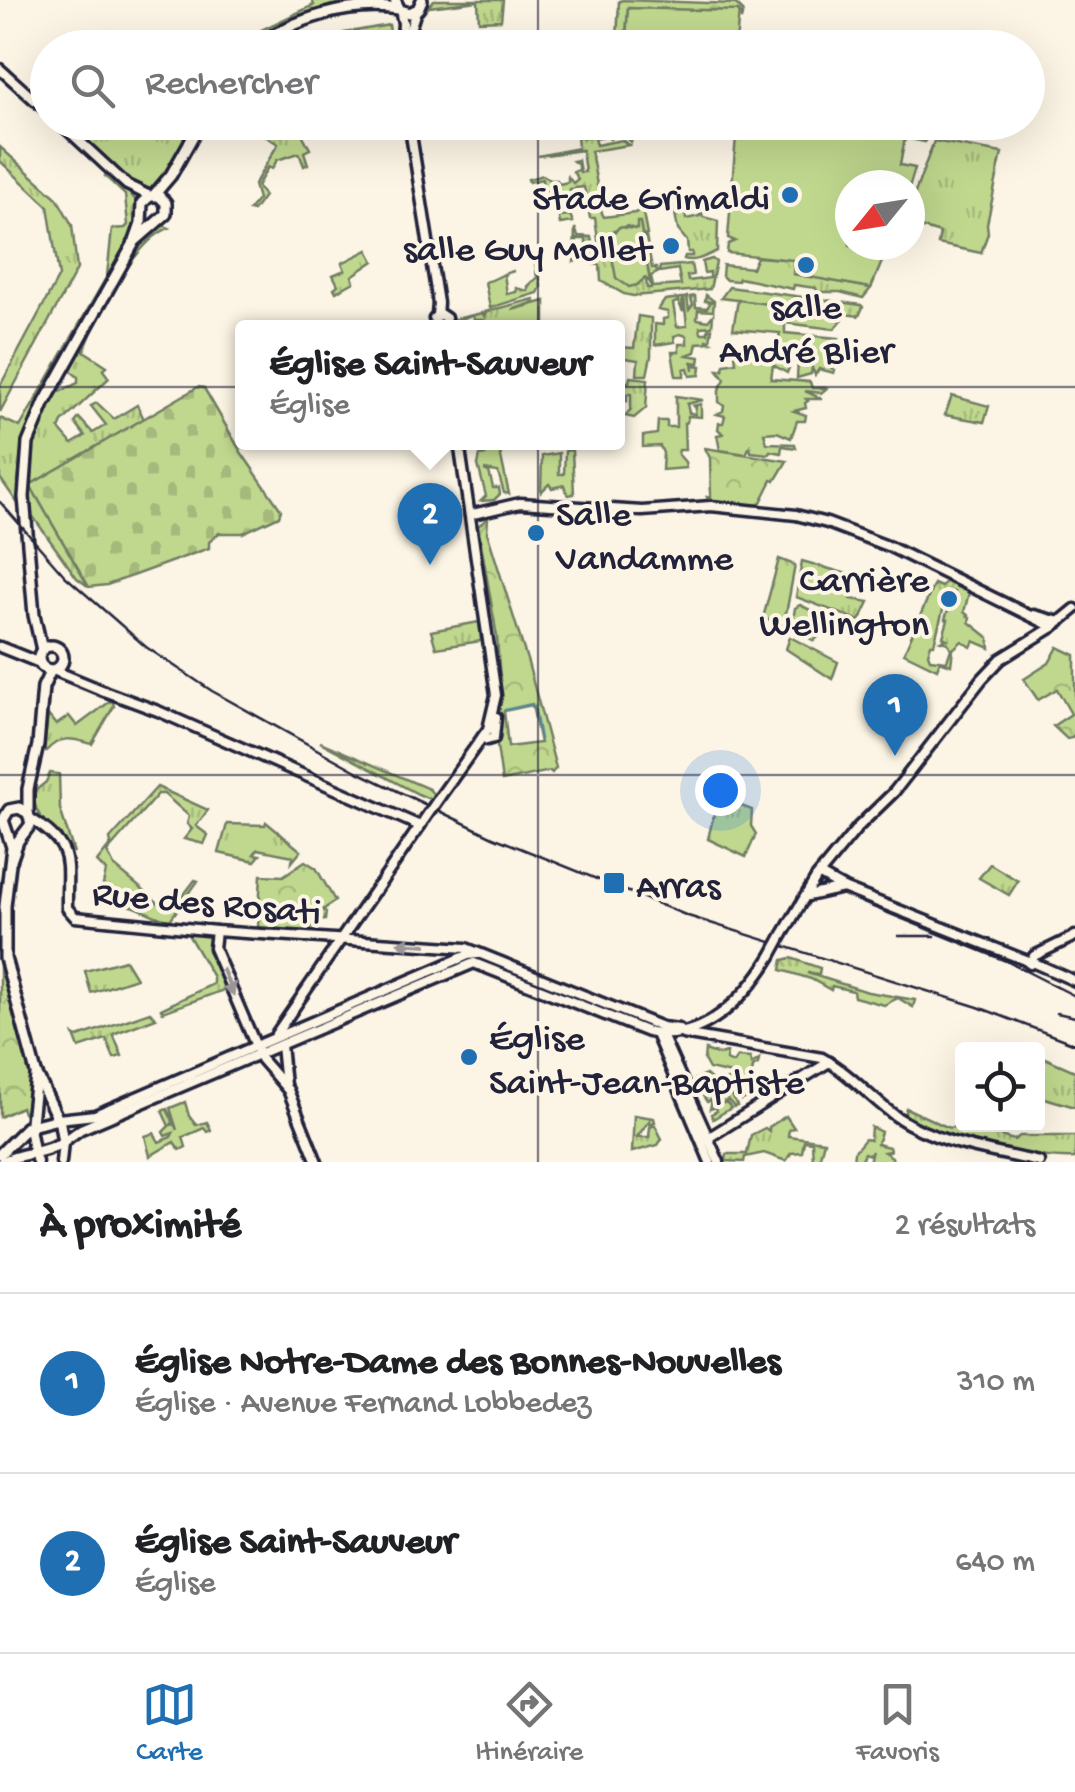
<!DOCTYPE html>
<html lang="fr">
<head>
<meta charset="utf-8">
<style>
  body { margin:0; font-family:"Gochi Hand",sans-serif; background:#f2f2f2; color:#202124 }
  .controls { position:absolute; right:30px; bottom:30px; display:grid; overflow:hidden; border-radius:10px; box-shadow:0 10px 40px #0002 }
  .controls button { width:90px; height:90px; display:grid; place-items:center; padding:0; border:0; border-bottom:2px solid #e0e0e0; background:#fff; color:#202124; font:50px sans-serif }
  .compass { position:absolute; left:835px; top:170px; width:90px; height:90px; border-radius:50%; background:#fff; box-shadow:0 10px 40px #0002; rotate:240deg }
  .you { position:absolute; left:720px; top:790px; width:35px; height:35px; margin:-25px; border:8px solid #fff; border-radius:50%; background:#1a73e8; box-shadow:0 0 0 15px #1a73e833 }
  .badge { display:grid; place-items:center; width:65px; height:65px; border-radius:50%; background:#1f6fb2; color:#fff; font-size:32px; font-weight:700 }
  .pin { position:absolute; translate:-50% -82px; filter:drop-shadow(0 2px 5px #0008) }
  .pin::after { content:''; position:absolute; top:52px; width:35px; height:30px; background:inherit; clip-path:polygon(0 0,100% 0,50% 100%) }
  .popup { position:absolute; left:235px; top:320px; width:390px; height:130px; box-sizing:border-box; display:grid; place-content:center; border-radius:10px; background:#fff; filter:drop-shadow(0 2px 8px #0005); font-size:32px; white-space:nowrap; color:#757577 }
  .popup b { font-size:38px; color:#202124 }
  .popup::after { content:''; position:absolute; left:50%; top:100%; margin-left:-20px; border:20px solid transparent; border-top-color:#fff }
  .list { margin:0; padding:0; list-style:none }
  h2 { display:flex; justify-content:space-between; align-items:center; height:130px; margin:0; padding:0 40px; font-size:42px }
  h2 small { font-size:32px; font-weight:400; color:#757577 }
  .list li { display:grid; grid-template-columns:65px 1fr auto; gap:30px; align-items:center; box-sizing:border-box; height:180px; padding:0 40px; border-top:2px solid #e0e0e0 }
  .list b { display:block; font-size:38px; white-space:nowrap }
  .list p { margin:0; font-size:32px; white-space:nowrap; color:#757577 }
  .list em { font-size:32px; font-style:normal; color:#757577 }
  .icon { flex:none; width:55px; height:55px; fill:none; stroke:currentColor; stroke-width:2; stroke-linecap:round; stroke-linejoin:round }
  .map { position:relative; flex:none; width:1075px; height:1162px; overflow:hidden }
  .search { position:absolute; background:#fff; box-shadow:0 10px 40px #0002; left:30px; right:30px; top:30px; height:110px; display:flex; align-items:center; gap:25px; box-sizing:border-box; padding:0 35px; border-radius:55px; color:#757577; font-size:38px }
  .sheet { height:490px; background:#fff }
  nav { display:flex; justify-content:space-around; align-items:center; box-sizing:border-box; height:140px; border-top:2px solid #e0e0e0; background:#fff; font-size:28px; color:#757577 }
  nav a { display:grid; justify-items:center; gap:5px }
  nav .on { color:#1f6fb2 }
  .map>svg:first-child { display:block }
  .grass { fill:url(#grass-tufts); stroke:#717d64; stroke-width:2.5; fill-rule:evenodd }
  .forest { fill:url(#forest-crowns); stroke:#717d64; stroke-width:2.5; fill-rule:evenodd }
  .cemetery { fill:url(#cemetery-stones); stroke:#717d64; stroke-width:2.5 }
  .garden { fill:#c0d88e; stroke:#717d64; stroke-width:2.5 }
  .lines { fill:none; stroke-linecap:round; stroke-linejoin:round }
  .stream { stroke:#578796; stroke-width:2.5 }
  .secondary-casing { stroke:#22223b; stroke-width:15 }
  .primary-casing { stroke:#22223b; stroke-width:16 }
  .secondary { stroke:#fcf5e5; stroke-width:8 }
  .primary { stroke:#fcf5e5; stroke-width:9 }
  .rail { stroke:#22223b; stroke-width:2.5 }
  .secondary-bridge-casing { stroke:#22223b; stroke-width:15; stroke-linecap:butt }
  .secondary-bridge { stroke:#fcf5e5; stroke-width:8 }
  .oneway { fill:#9a9698 }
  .grid { fill:none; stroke:#22223b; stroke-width:2.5; stroke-opacity:0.55 }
  .poi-dot { fill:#1f6fb2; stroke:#fcf5e5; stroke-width:4 }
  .labels { text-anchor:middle; stroke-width:8; stroke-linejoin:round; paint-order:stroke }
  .poi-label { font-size:38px; fill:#22223b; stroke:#fcf5e5; text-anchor:end }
  .street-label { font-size:38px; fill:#22223b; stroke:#fcf5e5 }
</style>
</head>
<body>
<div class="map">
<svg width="1075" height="1162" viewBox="0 0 1075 1162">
  <defs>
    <pattern id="grass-tufts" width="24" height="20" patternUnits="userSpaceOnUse" patternTransform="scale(2.5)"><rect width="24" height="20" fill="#c0d88e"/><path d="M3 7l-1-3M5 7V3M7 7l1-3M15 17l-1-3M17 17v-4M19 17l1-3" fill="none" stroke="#a5b97b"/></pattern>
    <pattern id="forest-crowns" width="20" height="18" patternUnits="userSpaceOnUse" patternTransform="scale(2.5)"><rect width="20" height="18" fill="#c0d88e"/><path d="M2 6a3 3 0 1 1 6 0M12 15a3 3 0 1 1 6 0" fill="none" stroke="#a5b97b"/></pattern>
    <pattern id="cemetery-stones" width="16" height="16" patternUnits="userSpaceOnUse" patternTransform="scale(2.5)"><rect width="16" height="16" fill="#c0d88e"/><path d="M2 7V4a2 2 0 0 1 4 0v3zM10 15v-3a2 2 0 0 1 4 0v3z" fill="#a5b97b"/></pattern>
  </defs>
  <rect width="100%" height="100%" fill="#fcf5e5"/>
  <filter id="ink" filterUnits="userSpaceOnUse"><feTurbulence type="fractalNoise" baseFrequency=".01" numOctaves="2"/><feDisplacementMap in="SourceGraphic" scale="20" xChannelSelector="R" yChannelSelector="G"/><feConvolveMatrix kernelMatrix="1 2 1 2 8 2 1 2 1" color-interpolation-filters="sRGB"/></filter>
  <g filter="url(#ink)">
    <g class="grass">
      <path d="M312 0H355L357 3 376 0C356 11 327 8 305 16 284 23 260 47 240 48L259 31 314 5Z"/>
      <polygon points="434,0 503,0 501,20 479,21 478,1 429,7 415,23 406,48 412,25"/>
      <polygon points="389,25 391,40 349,48 344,33"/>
      <polygon points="626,38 683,39 739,45 613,48 613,41"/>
      <polygon points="186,122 197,123 178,159 154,191 146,192 133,185 63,123 70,123 84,137 93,123"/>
      <polygon points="273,123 281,136 299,128 310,149 304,152 308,164 304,166 299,153 277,160 272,169 268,167 257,186 264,196 253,211 249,210 258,199 254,185 278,144 267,137"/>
      <polygon points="576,123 579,124 582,138 618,130 618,123 675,123 634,130 631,142 621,133 611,135 610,140 609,136 594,139 596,145 622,140 629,145 591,151 602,213 604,217 635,213 642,208 647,235 642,236 639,222 638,231 627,226 614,231 629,287 639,284 646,277 647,288 651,288 643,238 646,237 652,268 656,268 657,273 651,276 653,287 681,285 678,269 659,272 660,267 691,264 693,275 687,276 688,281 710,278 710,272 704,273 702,262 712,259 716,262 710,289 633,296 624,294 601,281 600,265 592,264 586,257 586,239 577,239 576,253 579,260 574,262 575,228 578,236 591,237 593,247 599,247 595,218 590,218 584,187 570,189 571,198 558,201 561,216 570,215 573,222 560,224 554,189 544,191 542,179 529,182 528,179 543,175 550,180 557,180 559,184 568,182 568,177 573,183 578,179 573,172 578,170 578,165 573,161 578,160 580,172 585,172 582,150 538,156 578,148"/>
      <polygon points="934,141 1002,153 987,224 988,233 981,253 938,244 940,233 910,224 910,206"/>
      <polygon points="0,147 57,198 72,225 77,269 0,412 0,386 59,276 48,206 0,161"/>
      <polygon points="108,172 135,199 139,222 24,438 18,481 21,508 0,478 0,418 20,427 107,276 112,229 125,228 128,225 125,195 105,176"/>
      <path d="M691 198 692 204 684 206 686 219 700 216V205L703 217 718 221 717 251C708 255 695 263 684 259L685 256H692V252H688L687 241 678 230 673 202Z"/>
      <path d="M159 224 169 228C135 240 98 315 84 351L107 366 103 370 109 378 62 422 59 429 72 444 85 436 75 423 79 418 93 433 106 425 91 406 97 403 114 419 137 405 144 419 30 485 89 587 77 578 29 511 26 492 29 448 55 394 78 383V377L71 371V364L141 238Z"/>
      <polygon points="368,250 374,261 352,276 354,282 336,292 334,288 338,285 333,275 345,270 342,263"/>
      <polygon points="757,257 795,260 794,274 871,288 863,298 840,292 817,292 816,288 794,285 793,289 739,278 738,281 726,280 722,276 723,265 752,268"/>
      <path d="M535 263H537L541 287 538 293 490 308 485 282C499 279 501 273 514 271L504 274 507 294 516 292V288L528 291V286L537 278Z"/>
      <polygon points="729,287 861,305 863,307 859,316 721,298"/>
      <polygon points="534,299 535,302 512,310 545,301 545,327 501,327 500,324 481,327 483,320 474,320 473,316 452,320 482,313 485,317 485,312"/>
      <polygon points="638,316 651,318 651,356 647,375 637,375 638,360 618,357 618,347 634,348"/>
      <polygon points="630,377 648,379 646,408 634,418 625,416 631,409 631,394 627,394 627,401 618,400 618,382 629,382"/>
      <polygon points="952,396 989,406 984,422 945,415"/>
      <polygon points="779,559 795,565 784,625 763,618"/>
      <polygon points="802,561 847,574 844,591 851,593 851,599 869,602 860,621 796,597"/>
      <path d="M948 579 970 589 964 612 970 617 969 622 989 638 990 648 974 641 971 647 962 641 953 649 951 665 940 661 937 669 904 653 934 584 941 587ZM948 591 954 592 945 619 948 620 943 637 947 639 941 641 948 643 951 649 947 661 930 659 928 654 931 644H934Z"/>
      <polygon points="479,622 481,641 436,648 431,631"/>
      <polygon points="790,637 838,662 832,679 786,649"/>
      <path d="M112 700 114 706 92 744C73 739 62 734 46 751L44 748 48 715 56 725 69 716 77 726Z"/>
      <path d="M50 773 59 774 60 809 74 853C59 832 29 818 35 791L46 782Z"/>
      <path d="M157 787 208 810 196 826 208 835 204 844 184 839 192 829 187 824 189 816 164 794H158L107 852 114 866 162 906 176 905 195 880 198 881 170 920C154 919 143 907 126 905V901L103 885 106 871 97 862 111 844 110 839Z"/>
      <polygon points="718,797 752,810 751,826 756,834 746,857 708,839"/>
      <polygon points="266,822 301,851 292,862 293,856 258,849 254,854 260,855 255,861 219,853 227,824 265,825"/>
      <polygon points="990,864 1018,881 1009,895 979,878"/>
      <polygon points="186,931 215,932 214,948 228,982 223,984 224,990 163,1012 161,1009 213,984 213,977"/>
      <polygon points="791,958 820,968 819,974 807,973 868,992 915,1000 913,1007 898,998 884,1005 854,997 853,991 832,986 831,990 811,979 781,970 783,960"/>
      <polygon points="125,960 136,978 91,993 85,971"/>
      <polygon points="150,1012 156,1018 113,1034 122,1056 114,1058 106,1039 79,1048 74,1035 78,1037"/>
      <polygon points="1038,1055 1075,1071 1075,1107 1038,1096"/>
      <path d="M906 1108 949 1128 962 1125 1014 1140 1020 1136H1075V1158C1033 1160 939 1138 904 1115Z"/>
      <polygon points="634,1115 654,1118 655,1122 650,1124 650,1120 637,1137 649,1137 650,1127 655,1125 662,1139 658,1145 632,1152"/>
      <polygon points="786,1116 794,1128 789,1129 788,1136 824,1141 819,1160 813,1161 812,1142 804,1141 802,1152 791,1153 786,1161 764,1153 745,1157 744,1162 726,1161 727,1154 747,1154 751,1135 765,1128 769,1131 769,1127"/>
    </g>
    <g class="forest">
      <polygon points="623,0 736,4 743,11 741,20 740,13 628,8 626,38 617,40 619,1"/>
      <polygon points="705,448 787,461 775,481 772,480 759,506 711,503 707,497 711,497 710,458"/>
      <path d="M488 518 487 532 528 663 556 768 552 773 550 771 502 781 496 739 501 696 497 637 478 526ZM532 705 540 743 508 747 504 711Z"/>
      <polygon points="800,605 831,620 828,625 825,623 814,634 818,637 814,641 792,627 795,608"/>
      <polygon points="1058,647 1075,655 1075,733 1072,738 1067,739 1053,726 1071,714 1057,689 1038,700 1024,679 1049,663"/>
      <polygon points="320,742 429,789 435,796 432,800 418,794"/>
      <polygon points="305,861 316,868 335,901 323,910 326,912 325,920 312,921 311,932 258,927 261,875 283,876"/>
      <polygon points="0,940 2,964 32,1076 28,1115 23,1113 21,1107 0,1117"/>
    </g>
    <polygon class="cemetery" points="198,387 204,388 241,452 281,510 279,516 243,533 219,533 209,542 209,548 107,585 89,587 30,485"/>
    <g class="garden">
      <polygon points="628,8 739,11 736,43 626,38"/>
      <polygon points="737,123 930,123 925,142 905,138 900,165 915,168 910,185 850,185 850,245 889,245 871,288 793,274 794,260 727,253 728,244 735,241 728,238"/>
      <polygon points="637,222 640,222 650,282 645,278 637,285 629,287 616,278 609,240 619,227 637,229"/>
      <polygon points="706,295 714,301 713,311 698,310 697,319 708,321 713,315 712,326 700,327 701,333 708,333 708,329 712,329 710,340 706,340 710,342 697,343 695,352 687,355 700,357 699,363 692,362 693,370 694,365 701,366 700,375 690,376 688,368 684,369 684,376 676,376 672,352 679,352 679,344 687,344 687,336 680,334 674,336 675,342 655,345 655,324 663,325 663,319 668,318 668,312 658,310 665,300 682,298 683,312 678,301 673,304 677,327 687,326 684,298 687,297 689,310 693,305 690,297 695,296 696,307 707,308 711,302 705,301"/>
      <polygon points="738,300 836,313 836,319 842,320 834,329 785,323 785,333 838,338 829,345 833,356 827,357 827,366 835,370 834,373 819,369 815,375 812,368 811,374 797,378 798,360 792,360 787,373 773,365 771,379 810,382 812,388 827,388 821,393 805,391 822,399 806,399 808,401 805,403 806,408 794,411 806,415 805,421 797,421 791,438 777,432 764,433 767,443 795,444 796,448 782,446 781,453 770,451 768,454 751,452 750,446 746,454 720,450 717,435 723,434 718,429 719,423 723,423 725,416 717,414 723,411 724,406 719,402 719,390 725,379 718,370 723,370 724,364 736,362 734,345 774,349 775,353 780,333 733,329"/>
      <polygon points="676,396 703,400 687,404 689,413 695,414 696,407 692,406 701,404 701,417 688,416 687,422 684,423 685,450 679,450 678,454 685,462 686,468 662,470 663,453 660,446 643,447 643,436 657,434 658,421 667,421 667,427 676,427"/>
      <polygon points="485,443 498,443 509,494 504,493 498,472 484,470 489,472 493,488 499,488 500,494 494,500 481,501 486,496 478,465 480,456 485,455 482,446"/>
      <polygon points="572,450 574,494 568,495 564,485 552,488 549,484 541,492 542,456 559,453 559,474 564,474 565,451"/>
      <polygon points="705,1050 719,1055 727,1053 726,1060 733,1063 737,1057 750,1058 752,1064 759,1059 758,1064 753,1067 751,1080 744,1086 747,1091 757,1089 761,1096 758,1093 742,1100 737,1086 728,1086 737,1106 734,1107 728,1100 721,1104 726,1102 731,1108 713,1119 711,1114 717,1111 716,1107 710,1109 712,1100 707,1102 702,1094 714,1089 712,1084 704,1089 696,1079 706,1075 715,1083 728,1080 738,1084 740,1076 709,1069 704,1060"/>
      <polygon points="185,1102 189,1116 196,1125 207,1122 211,1130 207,1132 204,1128 183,1137 186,1147 180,1150 174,1142 150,1156 145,1136 154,1133 159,1142 171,1137 173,1133 165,1136 163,1132 169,1126 162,1111 167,1109 173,1122 171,1125 174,1124 177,1130 170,1108"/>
      <polygon points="871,1127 881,1132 877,1144 889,1147 890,1151 884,1152 892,1157 893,1162 869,1162 872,1151 870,1155 864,1153 861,1162 853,1162 854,1152 865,1139 870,1140"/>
    </g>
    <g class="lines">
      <g class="stream">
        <polyline points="534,706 540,739"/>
        <polyline points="505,710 532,704"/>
      </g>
      <defs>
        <g id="secondary">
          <polyline points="400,10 403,23 402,38"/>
          <polyline points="404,48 416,11"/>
          <polyline points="0,69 48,112"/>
          <polyline points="59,122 127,185 150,196"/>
          <polyline points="409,122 438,303 437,315"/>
          <polyline points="438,328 434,319 440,314 446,318 443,328"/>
          <polyline points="473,514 520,503 642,511 711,506 796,515 827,523 890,547 1053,627"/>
          <polyline points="1034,615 1060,622"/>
          <polyline points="0,647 40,663"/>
          <polyline points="53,670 104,691"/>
          <polyline points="101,690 158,711 420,826"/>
          <polyline points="483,736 487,740 494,738 496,717"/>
          <polyline points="439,798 488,729 496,695 459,442"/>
          <path d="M31 819C76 847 66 862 67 908L75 917 216 931 466 948 662 1027 679 1029"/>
          <polyline points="820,875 843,888 1025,960"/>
          <polyline points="376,890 422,823"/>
          <polyline points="808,896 843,888"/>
          <polyline points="216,931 214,948 255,1044 261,1059 288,1090 317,1162"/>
          <polyline points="783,934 816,878 858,827 894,792 982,679 1001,659 1053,627 1075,609"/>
          <polyline points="1025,960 1030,964 1034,956 1075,936"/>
          <polyline points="1032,962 1075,981"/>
          <polyline points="661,1033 719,1162"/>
          <polyline points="276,1034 377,887"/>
          <polyline points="656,1034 710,1162"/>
          <path d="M683 1034 822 1058C850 1073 871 1099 897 1117 938 1144 992 1151 1039 1162"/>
          <polyline points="281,1045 285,1085"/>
          <polyline points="58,1119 95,1115 468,955 478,954"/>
          <polyline points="708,1138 829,1062"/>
          <polyline points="34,1152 37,1162"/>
          <path d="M61 1162 63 1142 81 1129 474 963 648 1032C702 1045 746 997 771 956"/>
        </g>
        <g id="primary">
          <polyline points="395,0 400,10 409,13 418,9 422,0"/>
          <path d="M254 48C293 18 350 2 399 9"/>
          <polyline points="154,195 171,175 201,122"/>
          <circle cx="51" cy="658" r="12"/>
          <polyline points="42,650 34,615 24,497 28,443 45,402 135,241 141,224 142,203 150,196 159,196 166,203 166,214 135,241"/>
          <polyline points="28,813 28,789 38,745 43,687 51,670"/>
          <polyline points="34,1152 30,1131 36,1076"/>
          <polyline points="0,1154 27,1127 58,1119"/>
          <path d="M2 1162C22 1152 44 1154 63 1142L60 1124 36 1073 5 958V906L12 847 3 820 9 810 19 808 28 813 31 824 18 841 11 861"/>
        </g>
      </defs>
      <use href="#secondary" class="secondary-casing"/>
      <use href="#primary" class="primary-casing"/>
      <use href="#secondary" class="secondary"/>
      <use href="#primary" class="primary"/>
      <g class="rail">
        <polyline points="0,502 65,576 146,647 212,691 358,772 493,837 688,916 978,1007 1075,1044"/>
        <polyline points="861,902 1006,961 1075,996"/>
        <polyline points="898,936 935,936"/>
        <polyline points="1057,1013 1075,1017"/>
      </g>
      <defs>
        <g id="secondary-bridge">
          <polyline points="424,820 439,798"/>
          <polyline points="771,956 783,934"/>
        </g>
      </defs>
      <use href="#secondary-bridge" class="secondary-bridge-casing"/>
      <use href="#secondary-bridge" class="secondary-bridge"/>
    </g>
    <defs><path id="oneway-solid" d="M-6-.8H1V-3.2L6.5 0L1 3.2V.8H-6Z" transform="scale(2.5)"/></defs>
    <g class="oneway">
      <use href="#oneway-solid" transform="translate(412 944) rotate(-176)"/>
      <use href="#oneway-solid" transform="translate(228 982) rotate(67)"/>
    </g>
  </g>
  <path class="grid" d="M538 0V48M538 122V1162M0 387H1075M0 775H1075"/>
  <g class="poi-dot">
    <circle cx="790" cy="195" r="10"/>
    <circle cx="671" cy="246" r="10"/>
    <circle cx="806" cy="265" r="10"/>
    <circle cx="536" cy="533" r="10"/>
    <circle cx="949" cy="599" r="10"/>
    <rect x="602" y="871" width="24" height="24" rx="5"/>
    <circle cx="469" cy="1057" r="10"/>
  </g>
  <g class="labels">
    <g class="poi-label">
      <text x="770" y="208">Stade Grimaldi</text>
      <text x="651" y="259">salle Guy Mollet</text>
      <text x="806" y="317" text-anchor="middle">salle<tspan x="806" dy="44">André Blier</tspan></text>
      <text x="556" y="524" text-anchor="start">Salle<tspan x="556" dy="44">Vandamme</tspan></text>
      <text x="929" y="590">Carrière<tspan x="929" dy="44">Wellington</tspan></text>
      <text x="636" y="896" text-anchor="start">Arras</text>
      <text x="489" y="1048" text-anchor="start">Église<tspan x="489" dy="44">Saint-Jean-Baptiste</tspan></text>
    </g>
    <g class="street-label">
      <text transform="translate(207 900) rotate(5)" y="13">Rue des Rosati</text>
    </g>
  </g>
</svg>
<div class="controls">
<button><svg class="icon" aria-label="locate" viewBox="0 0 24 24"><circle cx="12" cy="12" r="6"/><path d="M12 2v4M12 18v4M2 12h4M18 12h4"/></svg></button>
</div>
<svg class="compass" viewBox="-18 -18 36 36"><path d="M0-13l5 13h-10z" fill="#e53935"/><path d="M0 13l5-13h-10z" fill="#757577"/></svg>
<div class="you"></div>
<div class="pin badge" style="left:895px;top:756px">1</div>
<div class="pin badge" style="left:430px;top:565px">2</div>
<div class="popup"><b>Église Saint-Sauveur</b>Église</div>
<div class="search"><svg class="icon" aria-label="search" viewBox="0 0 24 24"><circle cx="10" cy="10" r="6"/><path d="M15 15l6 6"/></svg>Rechercher</div>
</div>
<section class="sheet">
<h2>À proximité<small>2 résultats</small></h2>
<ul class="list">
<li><span class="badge">1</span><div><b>Église Notre-Dame des Bonnes-Nouvelles</b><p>Église · Avenue Fernand Lobbedez</p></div><em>310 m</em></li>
<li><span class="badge">2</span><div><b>Église Saint-Sauveur</b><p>Église</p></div><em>640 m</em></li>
</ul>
</section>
<nav>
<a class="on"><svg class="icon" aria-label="map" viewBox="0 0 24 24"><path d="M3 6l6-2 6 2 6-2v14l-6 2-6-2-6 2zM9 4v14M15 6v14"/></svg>Carte</a>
<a><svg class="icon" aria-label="directions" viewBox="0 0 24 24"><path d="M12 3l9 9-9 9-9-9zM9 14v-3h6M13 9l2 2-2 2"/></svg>Itinéraire</a>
<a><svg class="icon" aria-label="saved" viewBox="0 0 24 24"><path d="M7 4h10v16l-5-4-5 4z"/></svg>Favoris</a>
</nav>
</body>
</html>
